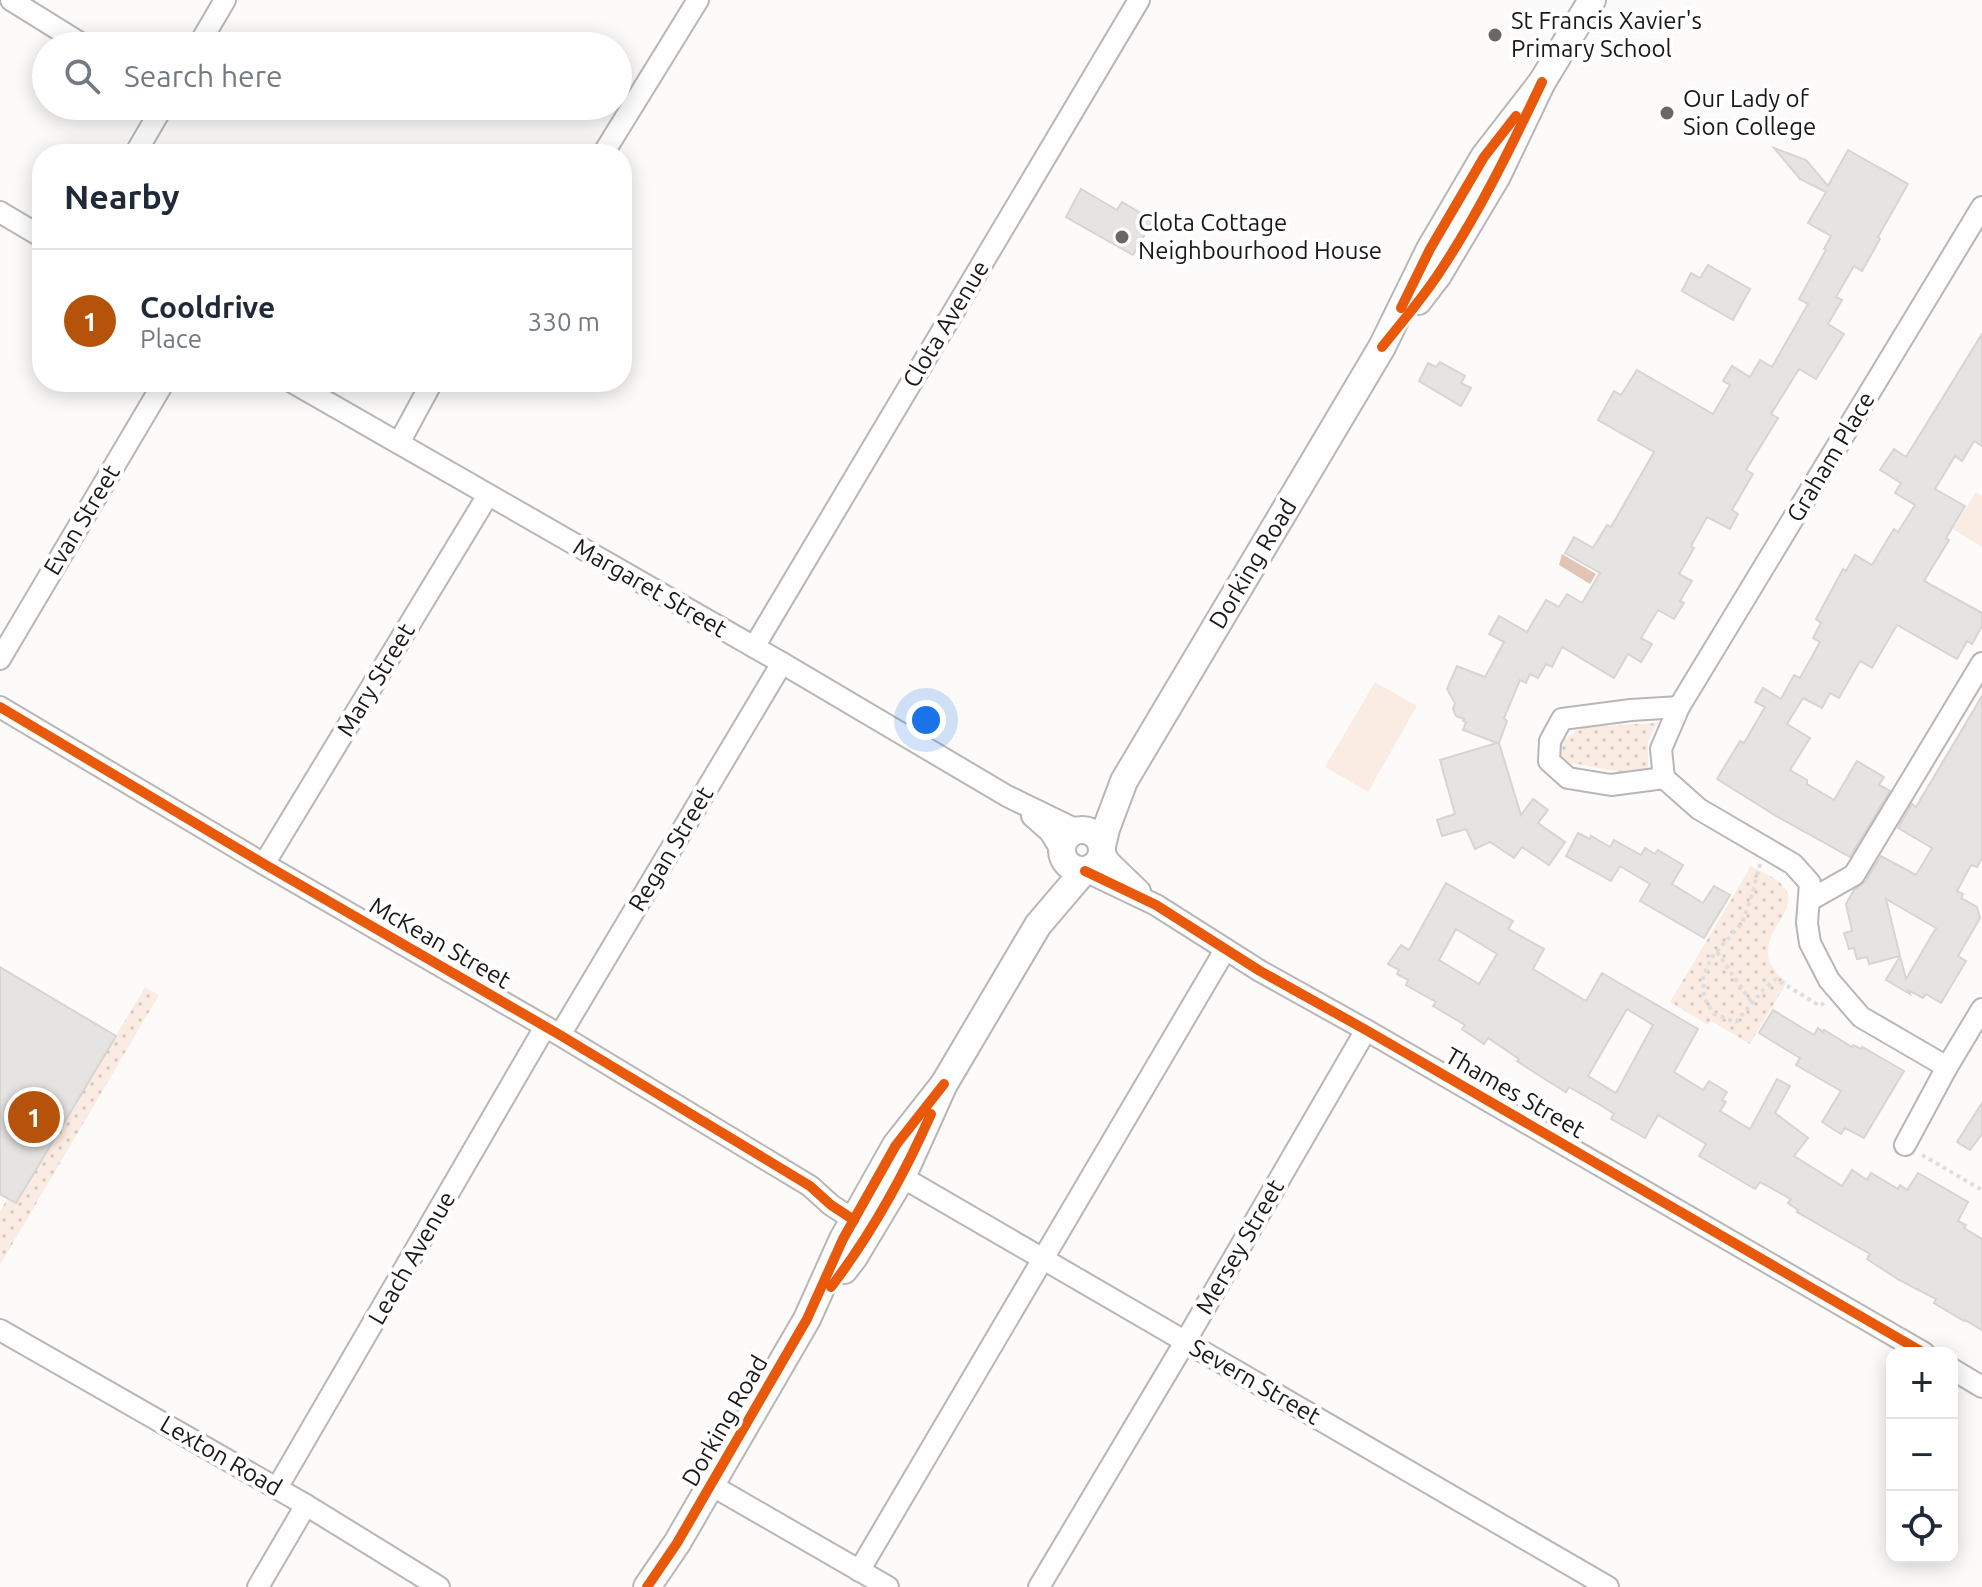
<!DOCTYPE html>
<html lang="en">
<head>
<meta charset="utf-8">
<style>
  body { margin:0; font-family:Ubuntu,sans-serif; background:#f2f2f3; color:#1f2937 }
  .controls { position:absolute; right:24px; bottom:24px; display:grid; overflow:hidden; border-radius:16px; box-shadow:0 4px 20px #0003 }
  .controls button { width:72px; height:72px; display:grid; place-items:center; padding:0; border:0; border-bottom:2px solid #e0e1e3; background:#fff; color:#1f2937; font:40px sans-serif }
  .you { position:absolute; left:926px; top:720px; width:28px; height:28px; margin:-20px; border:6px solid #fff; border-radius:50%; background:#1a73e8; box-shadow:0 0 0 12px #1a73e833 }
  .badge { display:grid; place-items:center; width:52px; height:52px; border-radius:50%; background:#b45309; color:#fff; font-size:26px; font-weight:700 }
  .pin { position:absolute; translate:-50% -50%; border:4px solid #fff; box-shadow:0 2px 8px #0006 }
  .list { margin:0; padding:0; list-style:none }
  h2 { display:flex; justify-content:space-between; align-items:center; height:104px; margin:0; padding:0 32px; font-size:34px }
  h2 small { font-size:26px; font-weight:400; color:#747a83 }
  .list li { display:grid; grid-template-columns:52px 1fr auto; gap:24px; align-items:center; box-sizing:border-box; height:144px; padding:0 32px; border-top:2px solid #e0e1e3 }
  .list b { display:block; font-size:30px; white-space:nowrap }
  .list p { margin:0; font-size:26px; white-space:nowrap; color:#747a83 }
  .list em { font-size:26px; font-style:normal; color:#747a83 }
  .icon { flex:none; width:44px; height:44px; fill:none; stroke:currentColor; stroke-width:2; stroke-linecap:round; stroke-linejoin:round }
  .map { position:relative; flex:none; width:1982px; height:1587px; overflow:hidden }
  .search { position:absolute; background:#fff; box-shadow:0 4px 20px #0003; left:32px; top:32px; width:600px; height:88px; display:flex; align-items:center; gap:20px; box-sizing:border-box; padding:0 28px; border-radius:44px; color:#747a83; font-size:30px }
  .panel { position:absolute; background:#fff; box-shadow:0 4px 20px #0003; left:32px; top:144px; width:600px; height:248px; border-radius:32px }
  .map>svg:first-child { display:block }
  .grass { fill:url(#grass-dots) }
  .garden { fill:#fbece3 }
  .water { fill:#e2c4b4 }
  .building { fill:#e6e4e2; stroke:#d7d4d2; stroke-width:2; fill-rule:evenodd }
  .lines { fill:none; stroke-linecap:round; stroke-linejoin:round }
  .minor-casing { stroke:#b9b6b5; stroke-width:24 }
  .major-casing { stroke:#b9b6b5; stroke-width:30 }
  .path { stroke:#dfdede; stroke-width:4; stroke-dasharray:4 4; stroke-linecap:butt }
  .minor { stroke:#fffefe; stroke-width:20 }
  .major { stroke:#fffefe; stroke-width:26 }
  .cycleway-casing { stroke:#fff; stroke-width:15 }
  .cycleway { stroke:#e8590c; stroke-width:10 }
  .poi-dot { fill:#6b6766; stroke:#fff; stroke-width:3 }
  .labels { text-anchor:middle; stroke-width:8; stroke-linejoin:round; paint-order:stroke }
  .poi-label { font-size:24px; fill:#1c1817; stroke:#fff; text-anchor:start }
  .street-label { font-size:24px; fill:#1c1817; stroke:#fff }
</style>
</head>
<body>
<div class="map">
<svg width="1982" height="1587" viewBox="0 0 1982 1587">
  <defs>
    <pattern id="grass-dots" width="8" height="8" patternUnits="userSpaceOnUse" patternTransform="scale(2)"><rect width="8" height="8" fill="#fbece3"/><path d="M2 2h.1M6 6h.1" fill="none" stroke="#d7cac2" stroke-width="1.8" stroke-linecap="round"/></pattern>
  </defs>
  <rect width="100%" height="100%" fill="#fdfbf9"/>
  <g class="grass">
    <polygon points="1657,723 1648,742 1648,773 1642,776 1562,761 1558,752 1559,743 1583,727"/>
    <path d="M1751 866C1761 872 1776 877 1783 886 1808 913 1735 943 1787 982L1750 1044 1711 1021 1708 1025 1670 1002Z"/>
    <polygon points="145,987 159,995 0,1265 0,1211 8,1198 17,1202"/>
  </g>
  <g class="garden">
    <polygon points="1976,492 1982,496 1982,547 1953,529"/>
    <polygon points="1375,682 1417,706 1368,792 1325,767"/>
  </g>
  <polygon class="water" points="1562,554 1596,574 1590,584 1559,565"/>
  <g class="building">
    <polygon points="1774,148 1806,160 1828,186 1848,150 1908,184 1878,237 1880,239 1862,271 1854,266 1836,297 1842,300 1828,324 1844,334 1816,379 1799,369 1771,414 1778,418 1746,470 1753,474 1732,510 1738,514 1730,529 1707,517 1691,546 1694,548 1679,574 1692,581 1680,601 1684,603 1674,619 1658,610 1641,638 1652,644 1641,662 1628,654 1614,678 1562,647 1552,667 1546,664 1538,678 1530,674 1526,683 1520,680 1504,718 1507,721 1499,743 1521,815 1533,799 1548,810 1538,823 1565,842 1549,865 1522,847 1514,858 1490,842 1475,849 1466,829 1442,836 1437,820 1455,814 1440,760 1497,743 1463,730 1466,722 1463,721 1464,719 1456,716 1453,709 1455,703 1447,689 1457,666 1485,677 1504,642 1489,634 1499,616 1527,632 1546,600 1559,607 1567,594 1582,603 1600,573 1565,553 1574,537 1593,548 1607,525 1611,527 1654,452 1598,420 1614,391 1621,395 1637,370 1713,414 1730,385 1723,381 1732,366 1750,377 1760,360 1772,367 1808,304 1799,299 1826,250 1824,249 1831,236 1808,223 1826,192 1800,179"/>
    <polygon points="1081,189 1117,210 1122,202 1153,220 1133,255 1066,217"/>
    <polygon points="1708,265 1750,289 1733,320 1682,291 1691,273 1700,278"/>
    <polygon points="1982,334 1982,446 1974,441 1962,461 1955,456 1935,489 1965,506 1946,538 1949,540 1924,581 1982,613 1982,626 1972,644 1967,641 1957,659 1897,625 1872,668 1860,661 1839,698 1830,693 1822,708 1803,698 1787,724 1810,738 1790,770 1807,780 1807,784 1834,800 1857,761 1884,777 1879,785 1890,791 1850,857 1776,816 1717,779 1740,741 1744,743 1765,707 1755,702 1763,688 1781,699 1794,675 1800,678 1820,642 1813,638 1821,623 1816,619 1843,569 1846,571 1855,555 1872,565 1894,529 1898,532 1915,505 1895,493 1901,483 1880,470 1894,449 1906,457"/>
    <polygon points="1440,362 1465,376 1461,383 1471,388 1461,406 1419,381 1428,363 1436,367"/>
    <polygon points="1982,696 1982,858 1977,867 1971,865 1957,891 1963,894 1961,898 1977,907 1980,918 1958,956 1966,961 1941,1003 1926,994 1923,998 1908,990 1910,994 1886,980 1900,956 1906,979 1936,928 1886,899 1900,956 1869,964 1867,957 1857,959 1854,948 1849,949 1844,933 1852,931 1846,904 1854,890 1865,882 1881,856 1916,875 1932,848 1898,828 1912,804 1916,807"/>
    <polygon points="1578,833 1590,839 1591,836 1610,847 1614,840 1641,855 1645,848 1655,854 1658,850 1683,865 1672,884 1703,903 1714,886 1730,895 1704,938 1640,901 1650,884 1620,866 1611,881 1566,856"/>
    <path d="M1446 883 1513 921 1508 929 1544 949 1533 969 1586 1001 1602 973 1698 1029 1674 1072 1703 1090 1709 1081 1727 1092 1722 1100 1726 1102 1720 1111 1750 1129 1777 1079 1790 1086 1775 1113 1808 1138 1794 1156 1842 1186 1852 1170 1867 1180 1871 1173 1898 1189 1900 1185 1907 1190 1918 1173 1968 1202 1958 1221 1966 1225 1964 1228 1982 1239V1330L1965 1320 1964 1321 1934 1303 1936 1299 1899 1280 1867 1259 1870 1254 1797 1212 1798 1210 1788 1203 1791 1199 1760 1182 1755 1189 1699 1156 1706 1144 1658 1115 1645 1138 1611 1119 1614 1114 1602 1106 1569 1087 1566 1092 1543 1078 1517 1061 1519 1059 1488 1038 1484 1044 1462 1029 1465 1025 1433 1006 1436 1002 1406 985 1408 980 1397 974 1399 970 1388 964 1401 945 1409 950ZM1456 929 1497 954 1479 984 1439 960ZM1627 1009 1653 1025 1616 1093 1588 1076Z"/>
    <polygon points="0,967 116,1036 16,1203 0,1194"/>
    <polygon points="1773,1010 1814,1035 1818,1028 1823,1032 1824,1030 1852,1047 1853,1045 1861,1049 1862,1047 1904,1071 1864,1138 1845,1128 1841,1134 1822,1122 1841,1091 1796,1065 1800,1058 1759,1033"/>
    <polygon points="1982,1103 1982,1134 1970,1150 1957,1142"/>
  </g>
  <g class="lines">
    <defs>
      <g id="minor">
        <polyline points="11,0 85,46"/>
        <polyline points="198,46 225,0"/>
        <polyline points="135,154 163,106"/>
        <polyline points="603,154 698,0"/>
        <polyline points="0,212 42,237"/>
        <polyline points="292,382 782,663 1007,796 1077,830"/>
        <polyline points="399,443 432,382"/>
        <polyline points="754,647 1139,0"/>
        <polyline points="0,659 164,382"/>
        <polyline points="0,707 264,864 560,1035 810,1186 831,1205 854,1220"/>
        <polyline points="1664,778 1611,785 1568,778 1549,761 1550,741 1562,719 1631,710 1679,707"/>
        <polyline points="1032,816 1050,832 1061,850"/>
        <polyline points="1103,850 1109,861 1140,891"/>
        <polyline points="264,864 488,495"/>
        <polyline points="1085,871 1156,905 1260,971 1366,1030 1924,1353"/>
        <polyline points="1810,900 1854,875 1982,663"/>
        <polyline points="560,1035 782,663"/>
        <polyline points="1947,1067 1861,1017 1829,980 1810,943 1807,923 1810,883 1793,864 1699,809 1664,778 1661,749 1679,707 1982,207"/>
        <polyline points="1905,1145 1947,1067 1982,1009"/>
        <polyline points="902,1177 1608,1587"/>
        <polyline points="0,1330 306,1505 439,1587"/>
        <polyline points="1952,1369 1982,1387"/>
        <polyline points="711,1485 888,1587"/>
        <polyline points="277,1488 545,1027"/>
        <polyline points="859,1571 1225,950"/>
        <polyline points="258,1587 306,1505"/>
        <polyline points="1039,1587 1185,1342 1366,1030"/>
      </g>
      <g id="major">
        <polyline points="1418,301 1438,275 1497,176 1542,82 1592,0"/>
        <circle cx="1082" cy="850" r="20"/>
        <polyline points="1102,846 1106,829 1124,781 1382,347 1430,249 1484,157 1542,82"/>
        <polyline points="844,1270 854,1257 902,1177 944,1084 1038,925 1084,871"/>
        <polyline points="647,1587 677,1543 807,1319 843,1239 896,1145 944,1084"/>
      </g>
    </defs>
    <use href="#minor" class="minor-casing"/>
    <use href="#major" class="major-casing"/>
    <g class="path">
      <polyline points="1760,864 1752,895 1742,923 1711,958 1703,978 1704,998 1714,1014 1736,1022 1764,989 1776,979 1820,1006 1824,1003"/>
      <polyline points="1717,952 1752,1003"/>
      <polyline points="1922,1155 1982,1190"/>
    </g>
    <use href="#minor" class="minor"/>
    <use href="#major" class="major"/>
    <defs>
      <g id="cycleway">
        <polyline points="1401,308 1430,249 1484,157 1516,116"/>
        <path d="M1382 347C1401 323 1422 299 1439 273 1479 213 1511 147 1542 82"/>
        <polyline points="0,707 264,864 560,1035 810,1186 831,1205 854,1220"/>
        <polyline points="1085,871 1156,905 1260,971 1366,1030 1924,1353"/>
        <path d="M831 1287C872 1233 904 1175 931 1114"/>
        <polyline points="647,1587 677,1543 807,1319 843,1239 896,1145 944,1084"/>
      </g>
    </defs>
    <use href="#cycleway" class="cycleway-casing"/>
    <use href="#cycleway" class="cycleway"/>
  </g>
  <g class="poi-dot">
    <circle cx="1495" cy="35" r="8"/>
    <circle cx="1667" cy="113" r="8"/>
    <circle cx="1122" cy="237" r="8"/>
  </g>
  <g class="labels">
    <g class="poi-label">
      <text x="1511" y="29">St Francis Xavier's<tspan x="1511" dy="28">Primary School</tspan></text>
      <text x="1683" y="107">Our Lady of<tspan x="1683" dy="28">Sion College</tspan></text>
      <text x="1138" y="231">Clota Cottage<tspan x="1138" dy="28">Neighbourhood House</tspan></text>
    </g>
    <g class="street-label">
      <text transform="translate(946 324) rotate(-59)" y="8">Clota Avenue</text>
      <text transform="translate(1831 457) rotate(-59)" y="8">Graham Place</text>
      <text transform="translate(82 520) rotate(-59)" y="8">Evan Street</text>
      <text transform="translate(1253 564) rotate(-59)" y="8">Dorking Road</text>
      <text transform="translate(650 588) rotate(30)" y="8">Margaret Street</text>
      <text transform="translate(376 680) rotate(-59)" y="8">Mary Street</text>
      <text transform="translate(671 849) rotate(-59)" y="8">Regan Street</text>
      <text transform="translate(440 943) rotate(30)" y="8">McKean Street</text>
      <text transform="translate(1515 1093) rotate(30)" y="8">Thames Street</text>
      <text transform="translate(1240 1247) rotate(-60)" y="8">Mersey Street</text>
      <text transform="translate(412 1258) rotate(-60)" y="8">Leach Avenue</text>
      <text transform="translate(1255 1382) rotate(30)" y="8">Severn Street</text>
      <text transform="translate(725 1421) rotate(-60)" y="8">Dorking Road</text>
      <text transform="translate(221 1456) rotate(30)" y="8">Lexton Road</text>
    </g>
  </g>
</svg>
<div class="controls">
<button>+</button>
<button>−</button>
<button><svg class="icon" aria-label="locate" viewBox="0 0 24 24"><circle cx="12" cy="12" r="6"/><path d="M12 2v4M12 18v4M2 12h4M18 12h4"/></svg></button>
</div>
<div class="you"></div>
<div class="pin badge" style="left:34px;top:1117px">1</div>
<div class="search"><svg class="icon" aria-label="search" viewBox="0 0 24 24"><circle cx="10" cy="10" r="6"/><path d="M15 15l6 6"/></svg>Search here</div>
<section class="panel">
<h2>Nearby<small></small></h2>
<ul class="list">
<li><span class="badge">1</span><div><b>Cooldrive</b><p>Place</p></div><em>330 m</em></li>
</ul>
</section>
</div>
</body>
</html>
